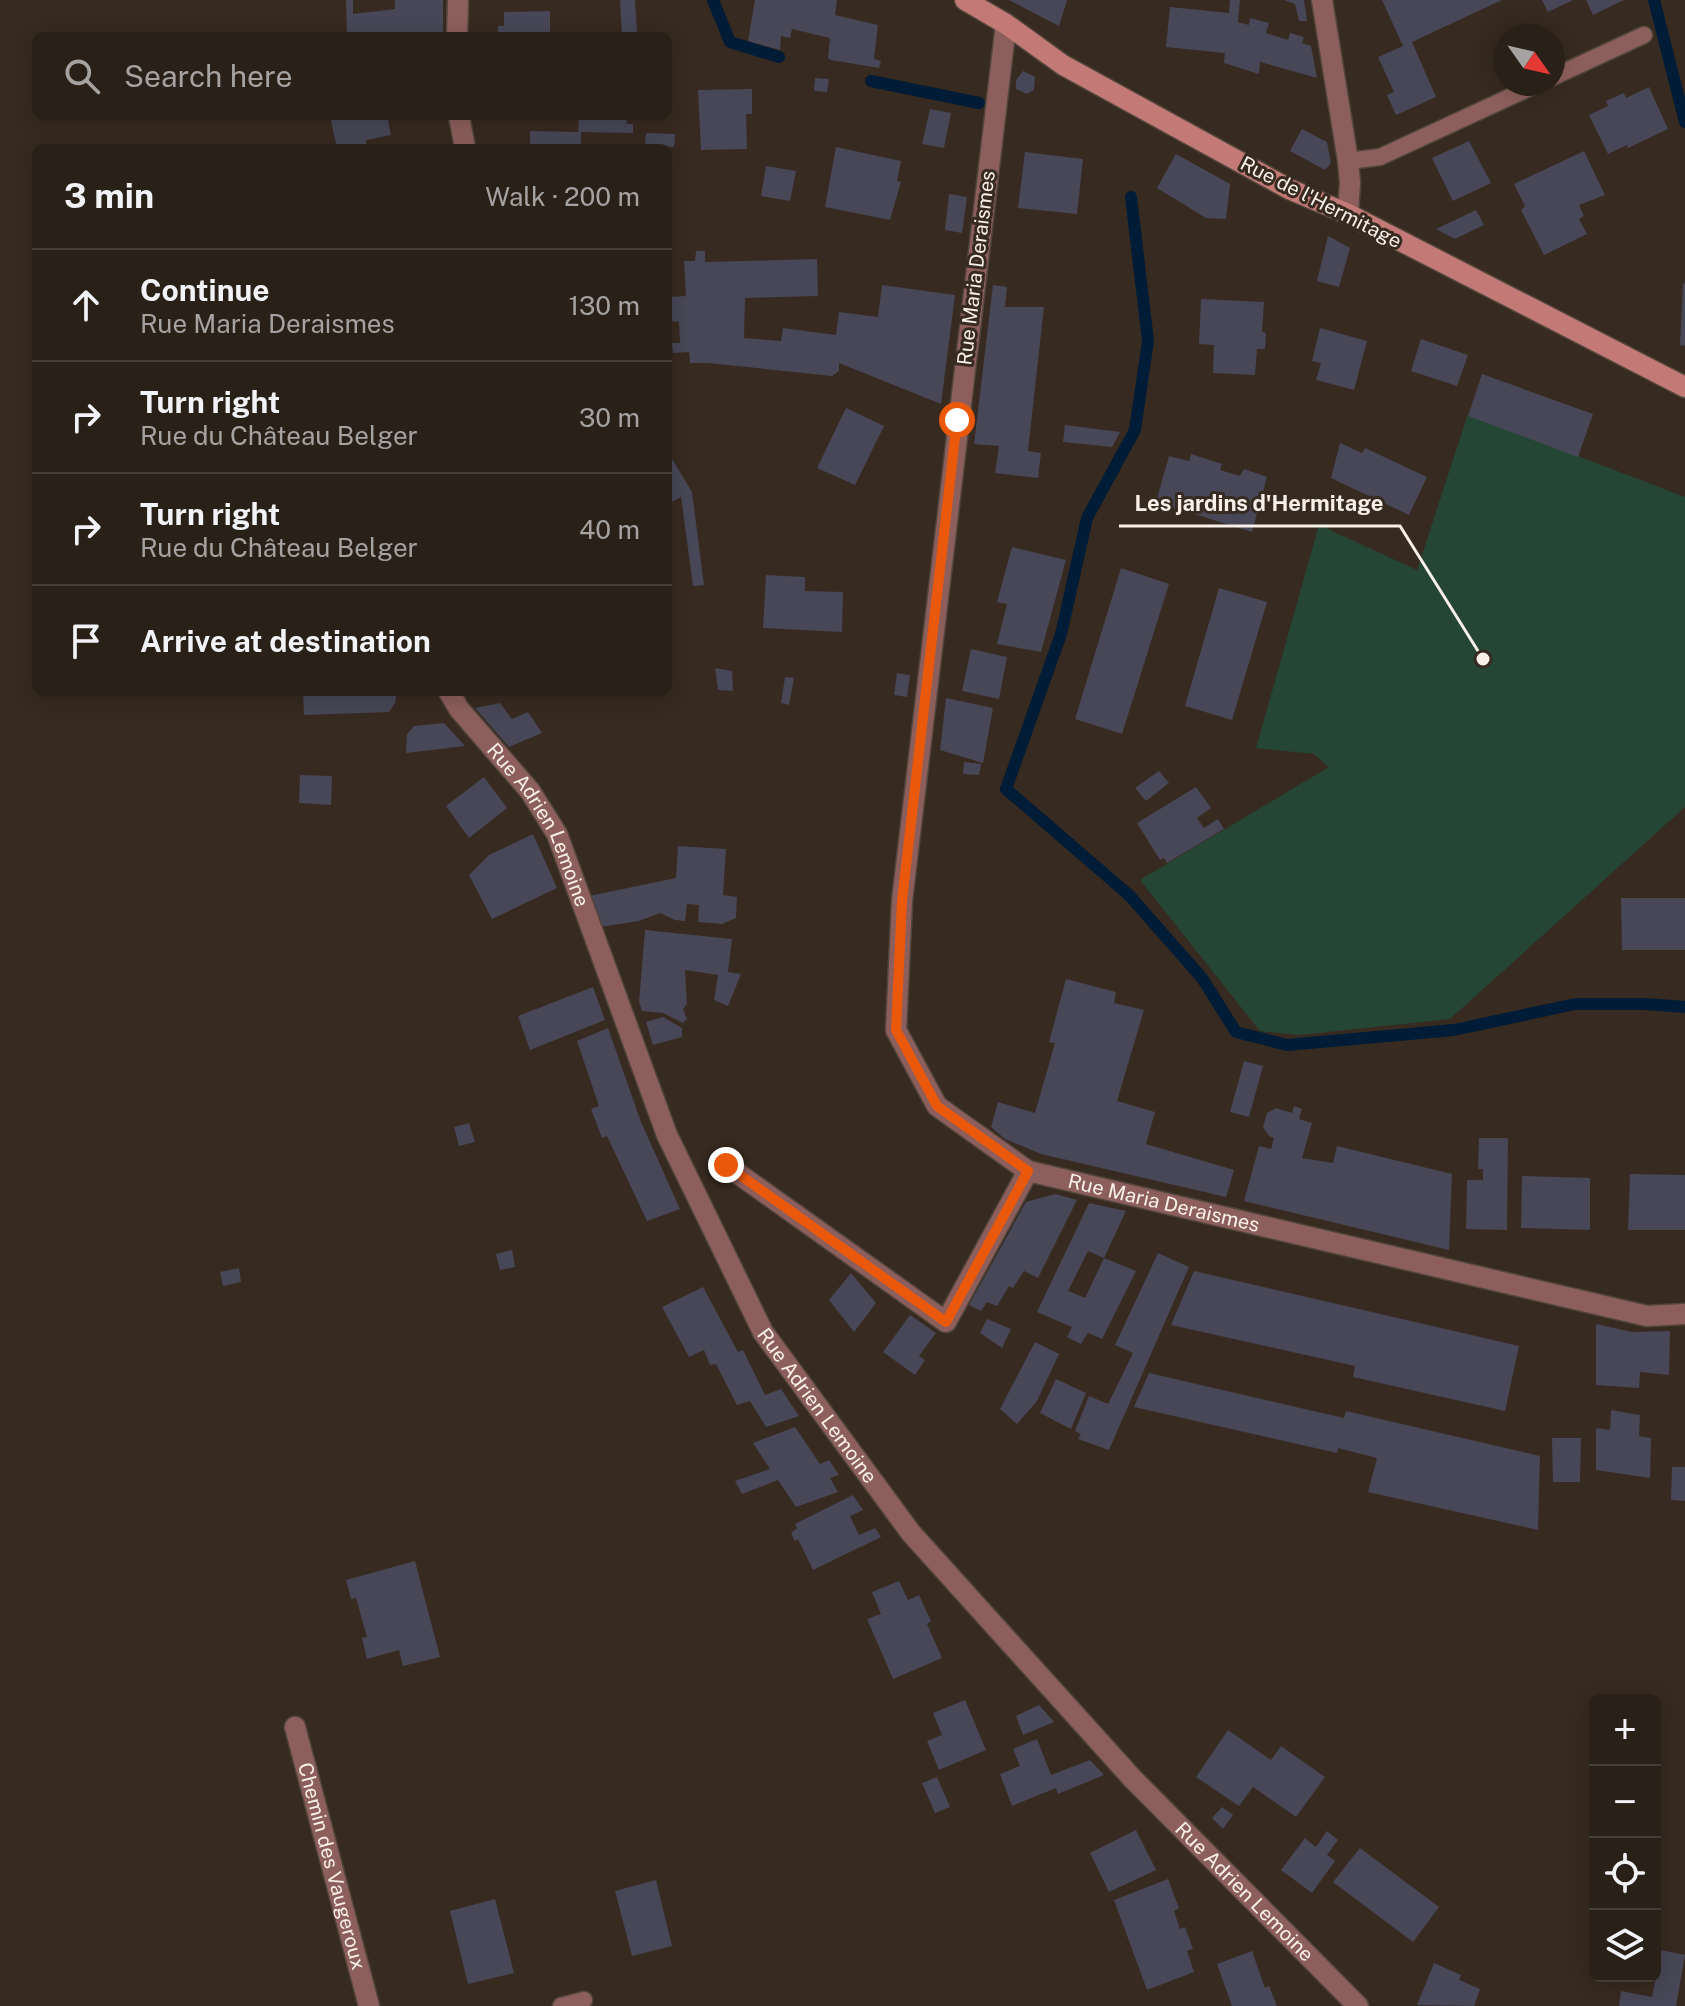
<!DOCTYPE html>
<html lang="en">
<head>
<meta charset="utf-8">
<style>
  body { margin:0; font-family:"Public Sans",sans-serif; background:#352d25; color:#f1f3f6 }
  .controls { position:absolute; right:24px; bottom:24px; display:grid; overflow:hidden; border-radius:12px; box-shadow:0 4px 20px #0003 }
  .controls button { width:72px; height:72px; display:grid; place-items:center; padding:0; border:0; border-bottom:2px solid #453e37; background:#292018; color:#f1f3f6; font:40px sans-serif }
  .compass { position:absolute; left:1493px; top:24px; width:72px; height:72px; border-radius:50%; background:#292018; box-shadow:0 4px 20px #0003; rotate:124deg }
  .stop { position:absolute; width:24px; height:24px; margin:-18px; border:6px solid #ea580c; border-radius:50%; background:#fff }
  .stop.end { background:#ea580c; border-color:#fff; box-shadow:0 2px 8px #0008 }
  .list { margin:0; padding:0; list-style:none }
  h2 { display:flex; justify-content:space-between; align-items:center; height:104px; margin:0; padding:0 32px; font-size:34px }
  h2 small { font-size:26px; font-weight:400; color:#a5a3a2 }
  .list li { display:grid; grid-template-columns:52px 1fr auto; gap:24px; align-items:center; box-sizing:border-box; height:112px; padding:0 32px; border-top:2px solid #453e37 }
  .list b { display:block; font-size:30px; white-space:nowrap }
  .list p { margin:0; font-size:26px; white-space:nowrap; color:#a5a3a2 }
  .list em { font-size:26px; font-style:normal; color:#a5a3a2 }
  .icon { flex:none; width:44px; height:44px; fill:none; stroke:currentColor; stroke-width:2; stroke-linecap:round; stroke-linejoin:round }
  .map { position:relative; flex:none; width:1685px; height:2006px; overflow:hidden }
  .search { position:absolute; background:#292018; box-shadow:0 4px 20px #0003; left:32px; top:32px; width:640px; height:88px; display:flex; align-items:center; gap:20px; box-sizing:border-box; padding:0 28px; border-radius:12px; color:#a5a3a2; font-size:30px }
  .panel { position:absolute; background:#292018; box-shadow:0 4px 20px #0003; left:32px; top:144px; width:640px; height:552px; border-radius:12px }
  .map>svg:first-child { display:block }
  .green { fill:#254635 }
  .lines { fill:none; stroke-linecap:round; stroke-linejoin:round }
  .stream { stroke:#001c36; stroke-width:12 }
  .building { fill:#484757; fill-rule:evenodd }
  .lane-casing { stroke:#52463c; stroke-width:19 }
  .street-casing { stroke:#52463c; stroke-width:23 }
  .secondary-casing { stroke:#52463c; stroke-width:23 }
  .lane { stroke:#8d5f5c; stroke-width:16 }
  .street { stroke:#8d5f5c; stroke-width:20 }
  .secondary { stroke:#c37975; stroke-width:20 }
  .route { stroke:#ea580c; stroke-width:10 }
  .labels { text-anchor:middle; stroke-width:6; stroke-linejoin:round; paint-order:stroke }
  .street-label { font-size:20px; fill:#f8f0e9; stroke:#372a20 }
  .leader { fill:none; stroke:#f8f0e9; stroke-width:3 }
  .callout-dot { fill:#f8f0e9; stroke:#372a20; stroke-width:3 }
  .callout-label { font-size:22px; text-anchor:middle; font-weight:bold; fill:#f8f0e9; stroke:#372a20; stroke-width:6; stroke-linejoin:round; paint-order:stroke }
</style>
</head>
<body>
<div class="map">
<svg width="1685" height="2006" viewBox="0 0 1685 2006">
  <rect width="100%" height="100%" fill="#372a20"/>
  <polygon class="green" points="1468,414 1685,497 1685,807 1450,1019 1299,1035 1260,1031 1140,880 1329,767 1314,754 1256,748 1319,525 1417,570"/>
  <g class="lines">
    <g class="stream">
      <polyline points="713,0 730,42 779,57"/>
      <polyline points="1654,0 1685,122"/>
      <polyline points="871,81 979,103"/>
      <polyline points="1131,197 1148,341 1135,430 1087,518 1061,634 1006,789 1129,895 1202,978 1236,1032 1287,1045 1454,1030 1575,1004 1646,1004 1685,1007"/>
    </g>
  </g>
  <g class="building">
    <polygon points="346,0 353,0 353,14 395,9 395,0 443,0 443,36 347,36"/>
    <polygon points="620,0 635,0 637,32 648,32 648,36 622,36"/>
    <polygon points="755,0 837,0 835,15 878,25 874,59 881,61 879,68 831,60 828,58 830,38 792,29 790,38 781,36 780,50 748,41"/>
    <polygon points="1009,0 1067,0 1059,26"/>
    <polygon points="1230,0 1240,0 1238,22 1249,25 1250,18 1269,23 1266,33 1288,40 1290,33 1304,37 1302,43 1311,46 1317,78 1260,62 1259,74 1224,63 1225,53 1166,47 1170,7 1229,13"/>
    <polygon points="1284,0 1304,0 1307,21 1299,21 1295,4"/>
    <polygon points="1382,0 1502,0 1412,42 1436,97 1396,115 1387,95 1394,92 1378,57 1403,46"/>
    <polygon points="1542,0 1573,0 1548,12"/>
    <polygon points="1586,0 1624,0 1593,15"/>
    <polygon points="550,11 550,36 498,36 498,26 504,26 504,12"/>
    <polygon points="1023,71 1035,77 1034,90 1027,94 1016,89 1016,80"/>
    <polygon points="815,78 829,79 827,92 814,91"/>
    <polygon points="1649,87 1668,129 1628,148 1627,145 1608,154 1589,115 1608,106 1606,101 1624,93 1626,98"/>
    <polygon points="752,89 752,114 746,114 747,149 701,150 698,90"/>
    <polygon points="930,109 951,113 944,148 922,144"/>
    <polygon points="330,116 387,116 391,135 366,140 367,148 337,148"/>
    <polygon points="579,116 626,116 627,124 633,124 633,133 578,132"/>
    <polygon points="1302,129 1327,142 1331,163 1325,170 1290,151"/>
    <polygon points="530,131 581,132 581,148 530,148"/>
    <polygon points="646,133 675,134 674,147 645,145"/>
    <polygon points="1469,141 1491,183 1453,201 1432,158"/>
    <polygon points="836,147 901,161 897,181 901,182 890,220 825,207"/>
    <polygon points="1584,151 1605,195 1579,205 1584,216 1579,219 1587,234 1544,255 1521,210 1525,206 1514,184"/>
    <polygon points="1025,152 1083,159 1077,214 1018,208"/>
    <polygon points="1176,154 1230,184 1226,219 1206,218 1157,188"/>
    <polygon points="766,166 796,171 790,201 761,196"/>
    <polygon points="949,194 967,197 962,233 945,230"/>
    <polygon points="1476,210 1484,225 1455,239 1436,229"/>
    <polygon points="1328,236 1350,248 1339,287 1317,281"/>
    <polygon points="696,251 705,251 705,262 817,259 818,296 745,298 744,338 781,341 783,328 836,335 839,312 878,317 882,285 955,295 941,404 839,363 839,371 832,376 708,363 690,363 689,352 673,353 672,343 680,343 679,322 668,321 668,297 686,296 684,261 695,261"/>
    <polygon points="1683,283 1685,284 1685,346 1680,345"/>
    <polygon points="993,285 1007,287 1005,307 1044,307 1028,451 1041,453 1038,478 995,473 999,446 974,444"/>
    <polygon points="1201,299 1264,302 1262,332 1266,333 1265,349 1257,349 1255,375 1213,373 1214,345 1199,344"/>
    <polygon points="1320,328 1367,341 1354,390 1316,380 1321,363 1312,361"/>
    <polygon points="1421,339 1468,355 1457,386 1411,371"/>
    <polygon points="1482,374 1593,414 1578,457 1468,416"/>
    <polygon points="846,408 884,426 855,485 817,468"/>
    <polygon points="1065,425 1120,432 1112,447 1063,442"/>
    <polygon points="1340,443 1362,453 1365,448 1427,477 1409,515 1331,478"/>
    <polygon points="668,452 692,492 704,585 693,586 681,497 668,504"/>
    <polygon points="1191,454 1222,464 1220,470 1240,476 1244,469 1267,477 1252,532 1156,502 1169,456 1189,461"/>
    <polygon points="1012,547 1066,560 1041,652 997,644 1007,604 997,602"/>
    <polygon points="1121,568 1169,584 1122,734 1075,719"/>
    <polygon points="766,575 805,577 805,591 843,592 842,632 763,628"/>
    <polygon points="1219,588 1267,602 1232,720 1185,706"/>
    <polygon points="971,649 1007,657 999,699 962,691"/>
    <polygon points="715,668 732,671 733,691 718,690"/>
    <polygon points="897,673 910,675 907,697 894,695"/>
    <polygon points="785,677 794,678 789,705 781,703"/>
    <polygon points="303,692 397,692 395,703 389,712 304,715"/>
    <polygon points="946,698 993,708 983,763 940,750"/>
    <polygon points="500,703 512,719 528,712 542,733 509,747 475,708"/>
    <polygon points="444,723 465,746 406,753 407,734 414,726"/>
    <polygon points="964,762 981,764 979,775 963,774"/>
    <polygon points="1159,771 1169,783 1146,801 1135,788"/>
    <polygon points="300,775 332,776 331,805 299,803"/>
    <polygon points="484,777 507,808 469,838 446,806"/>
    <polygon points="1196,787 1211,808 1197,818 1204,828 1218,819 1224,829 1167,863 1164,858 1160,860 1137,823"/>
    <polygon points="533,834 557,888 492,919 469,875 489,855"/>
    <polygon points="678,846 726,849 723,895 737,897 736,918 722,924 698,922 699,905 687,904 685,921 675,920 660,913 639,921 600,927 589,896 676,878"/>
    <polygon points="1621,898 1685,898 1685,950 1622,950"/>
    <polygon points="645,930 732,939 728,972 741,974 728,1006 714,1000 718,975 685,970 687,1004 683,1009 687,1019 683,1023 663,1013 642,1011 639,1002"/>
    <polygon points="1066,979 1116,992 1114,1003 1144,1010 1117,1101 1155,1112 1146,1144 1234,1170 1226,1197 1041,1154 1005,1139 991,1127 998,1102 1035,1113 1055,1043 1049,1042"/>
    <polygon points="593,987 605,1020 530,1050 518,1016"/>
    <polygon points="663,1017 682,1028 682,1037 653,1045 646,1022"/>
    <polygon points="608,1028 641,1122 680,1209 647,1221 607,1136 602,1138 591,1109 599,1106 577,1041"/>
    <polygon points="1244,1061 1263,1066 1249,1117 1230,1112"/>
    <polygon points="1294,1106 1302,1109 1299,1119 1312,1123 1302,1158 1333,1163 1337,1146 1452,1174 1449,1250 1244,1201 1259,1146 1271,1149 1274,1138 1269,1136 1263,1127 1267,1113 1276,1108 1292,1113"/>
    <polygon points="469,1123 475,1142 459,1146 454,1127"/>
    <polygon points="1479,1138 1508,1138 1507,1230 1466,1229 1467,1180 1483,1180 1483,1169 1478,1169"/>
    <polygon points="1630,1174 1685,1175 1685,1230 1628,1230"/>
    <polygon points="1522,1176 1590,1178 1590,1230 1521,1228"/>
    <polygon points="1055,1194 1077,1200 1038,1278 1024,1271 1013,1288 1009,1286 997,1306 987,1302 981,1311 969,1305 1026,1202"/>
    <path d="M1089 1203 1126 1211 1104 1258 1136 1271 1102 1339 1088 1333 1081 1344 1067 1337 1072 1327 1037 1312ZM1088 1251 1104 1258 1085 1298 1068 1291Z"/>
    <polygon points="512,1250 515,1267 500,1270 496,1254"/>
    <polygon points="1158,1253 1189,1267 1109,1450 1078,1439 1081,1434 1075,1431 1089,1396 1108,1404 1133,1353 1115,1345"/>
    <polygon points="239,1268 241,1282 223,1286 220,1272"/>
    <polygon points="1194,1271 1519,1346 1505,1411 1353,1377 1355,1366 1171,1325"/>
    <polygon points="851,1273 876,1303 854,1332 829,1300"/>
    <polygon points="703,1287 738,1352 743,1350 765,1395 781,1389 799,1416 766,1427 750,1401 737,1405 716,1364 710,1365 704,1350 689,1357 662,1307"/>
    <polygon points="910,1315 936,1333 919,1356 925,1360 915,1375 883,1352"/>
    <polygon points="987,1319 1011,1329 1002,1348 980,1333"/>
    <polygon points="1596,1324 1632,1332 1670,1331 1669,1375 1640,1372 1639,1388 1596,1385"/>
    <polygon points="1035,1342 1059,1354 1037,1401 1017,1424 1000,1409"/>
    <polygon points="1149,1373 1344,1418 1346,1411 1540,1456 1538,1530 1368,1492 1377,1458 1338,1448 1337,1453 1134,1407"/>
    <polygon points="1056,1379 1086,1393 1071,1429 1040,1413"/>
    <polygon points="1611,1410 1640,1415 1639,1436 1651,1438 1650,1478 1596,1470 1596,1428 1610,1430"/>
    <polygon points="795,1427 820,1464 829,1460 839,1475 830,1478 838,1492 796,1507 778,1480 742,1494 735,1481 770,1469 753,1443"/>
    <polygon points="1552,1438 1581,1438 1580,1482 1553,1482"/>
    <polygon points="1672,1467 1685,1467 1685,1501 1671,1500"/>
    <polygon points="853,1495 863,1510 850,1516 859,1535 875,1528 881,1537 813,1570 798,1539 795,1541 791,1533 797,1528 795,1524"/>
    <polygon points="415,1561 440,1657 403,1666 399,1650 367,1659 362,1638 367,1637 356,1598 351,1599 346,1580"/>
    <polygon points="899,1581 908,1600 919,1595 931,1621 927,1624 942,1658 893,1679 867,1619 881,1614 872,1592"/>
    <polygon points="965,1700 986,1750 939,1770 927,1741 942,1735 933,1713"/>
    <polygon points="1039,1705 1054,1722 1023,1735 1016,1716"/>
    <polygon points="1228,1730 1271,1760 1281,1746 1325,1777 1296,1817 1253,1787 1239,1806 1196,1777"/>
    <polygon points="1037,1739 1051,1775 1090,1760 1104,1775 1058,1794 1056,1788 1012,1806 1000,1774 1020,1766 1013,1749"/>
    <polygon points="937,1777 950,1807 935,1813 922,1783"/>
    <polygon points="1222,1807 1233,1815 1223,1829 1212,1818"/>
    <polygon points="1136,1830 1156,1870 1109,1892 1090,1853"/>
    <polygon points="1327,1831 1338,1840 1327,1855 1335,1861 1312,1893 1281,1870 1305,1838 1316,1847"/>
    <polygon points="1360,1848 1439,1907 1413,1942 1333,1882"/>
    <polygon points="1168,1879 1179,1908 1174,1911 1180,1929 1185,1927 1193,1949 1187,1951 1194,1972 1147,1990 1114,1900"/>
    <polygon points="656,1880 672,1946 632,1956 615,1891"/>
    <polygon points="495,1899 514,1973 468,1984 450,1911"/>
    <polygon points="1661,1950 1685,1955 1676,2006 1619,2006 1621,1991 1652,1997"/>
    <polygon points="1252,1951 1265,1988 1269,1986 1277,2006 1232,2006 1217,1964"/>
    <polygon points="1434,1963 1461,1975 1459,1980 1480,1989 1474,2006 1417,2005"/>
  </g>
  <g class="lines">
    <defs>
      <g id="lane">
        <polyline points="1553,77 1644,35"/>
        <polyline points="1348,161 1380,157 1538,84"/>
        <polyline points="561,2006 584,2000"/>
      </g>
      <g id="street">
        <polyline points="1322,0 1348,161 1350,182 1348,214"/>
        <path id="s1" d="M1006 24 902 901 896 1030 937 1106 1028 1171 1647 1316 1685 1314"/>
        <polyline points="457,36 458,0"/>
        <polyline points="459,116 465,148"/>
        <path id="s2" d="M449 692 459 709 530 791 557 834 667 1135 763 1332 911 1533 1132 1778 1358 2006"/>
        <polyline points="726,1165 946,1322 1028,1171"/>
        <path id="s3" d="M295 1727 369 2006"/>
      </g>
      <polyline id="secondary" points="965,0 1006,24 1063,65 1289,189 1348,214 1685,387"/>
    </defs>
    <use href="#lane" class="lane-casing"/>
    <use href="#street" class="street-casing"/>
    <use href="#secondary" class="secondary-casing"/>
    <use href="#lane" class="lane"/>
    <use href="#street" class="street"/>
    <use href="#secondary" class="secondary"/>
  </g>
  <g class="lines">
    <polyline class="route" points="726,1165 946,1322 1028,1171 937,1106 896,1030 902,901 957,420"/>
  </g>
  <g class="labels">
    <g class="street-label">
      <text transform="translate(1321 202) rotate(27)" y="7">Rue de l'Hermitage</text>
      <text transform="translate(976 268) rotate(-83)" y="7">Rue Maria Deraismes</text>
      <text dy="7" stroke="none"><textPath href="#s2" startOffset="162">Rue Adrien Lemoine</textPath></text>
      <text dy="7" stroke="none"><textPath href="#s1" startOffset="1350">Rue Maria Deraismes</textPath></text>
      <text dy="7" stroke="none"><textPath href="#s2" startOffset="810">Rue Adrien Lemoine</textPath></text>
      <text dy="7" stroke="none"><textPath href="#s3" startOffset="144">Chemin des Vaugeroux</textPath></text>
      <text dy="7" stroke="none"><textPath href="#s2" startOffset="1458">Rue Adrien Lemoine</textPath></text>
    </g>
  </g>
  <path class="leader" d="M1483 659L1400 526H1119"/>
  <circle class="callout-dot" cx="1483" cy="659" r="8"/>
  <g class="callout-label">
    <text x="1259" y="511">Les jardins d'Hermitage</text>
  </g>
</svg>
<div class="controls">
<button>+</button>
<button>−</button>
<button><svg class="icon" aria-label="locate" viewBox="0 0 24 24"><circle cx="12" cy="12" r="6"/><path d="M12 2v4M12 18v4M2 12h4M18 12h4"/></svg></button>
<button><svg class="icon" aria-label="layers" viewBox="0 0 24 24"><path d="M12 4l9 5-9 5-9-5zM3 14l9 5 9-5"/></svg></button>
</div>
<svg class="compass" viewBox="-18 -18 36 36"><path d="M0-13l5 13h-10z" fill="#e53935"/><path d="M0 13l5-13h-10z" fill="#a5a3a2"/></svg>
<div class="stop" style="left:957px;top:420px"></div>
<div class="stop end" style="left:726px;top:1165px"></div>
<div class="search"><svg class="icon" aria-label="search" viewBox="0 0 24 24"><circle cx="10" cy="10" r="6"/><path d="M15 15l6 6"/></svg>Search here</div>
<section class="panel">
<h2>3 min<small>Walk · 200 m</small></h2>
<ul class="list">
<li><svg class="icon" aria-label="ahead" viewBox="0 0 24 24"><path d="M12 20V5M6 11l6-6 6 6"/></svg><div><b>Continue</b><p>Rue Maria Deraismes</p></div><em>130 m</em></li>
<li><svg class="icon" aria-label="right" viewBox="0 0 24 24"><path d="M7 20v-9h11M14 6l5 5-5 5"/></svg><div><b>Turn right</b><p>Rue du Château Belger</p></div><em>30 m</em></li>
<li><svg class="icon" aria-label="right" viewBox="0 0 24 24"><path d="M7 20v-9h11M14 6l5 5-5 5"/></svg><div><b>Turn right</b><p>Rue du Château Belger</p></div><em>40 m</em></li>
<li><svg class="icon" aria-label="arrive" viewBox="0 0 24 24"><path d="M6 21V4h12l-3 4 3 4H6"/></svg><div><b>Arrive at destination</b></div></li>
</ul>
</section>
</div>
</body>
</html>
